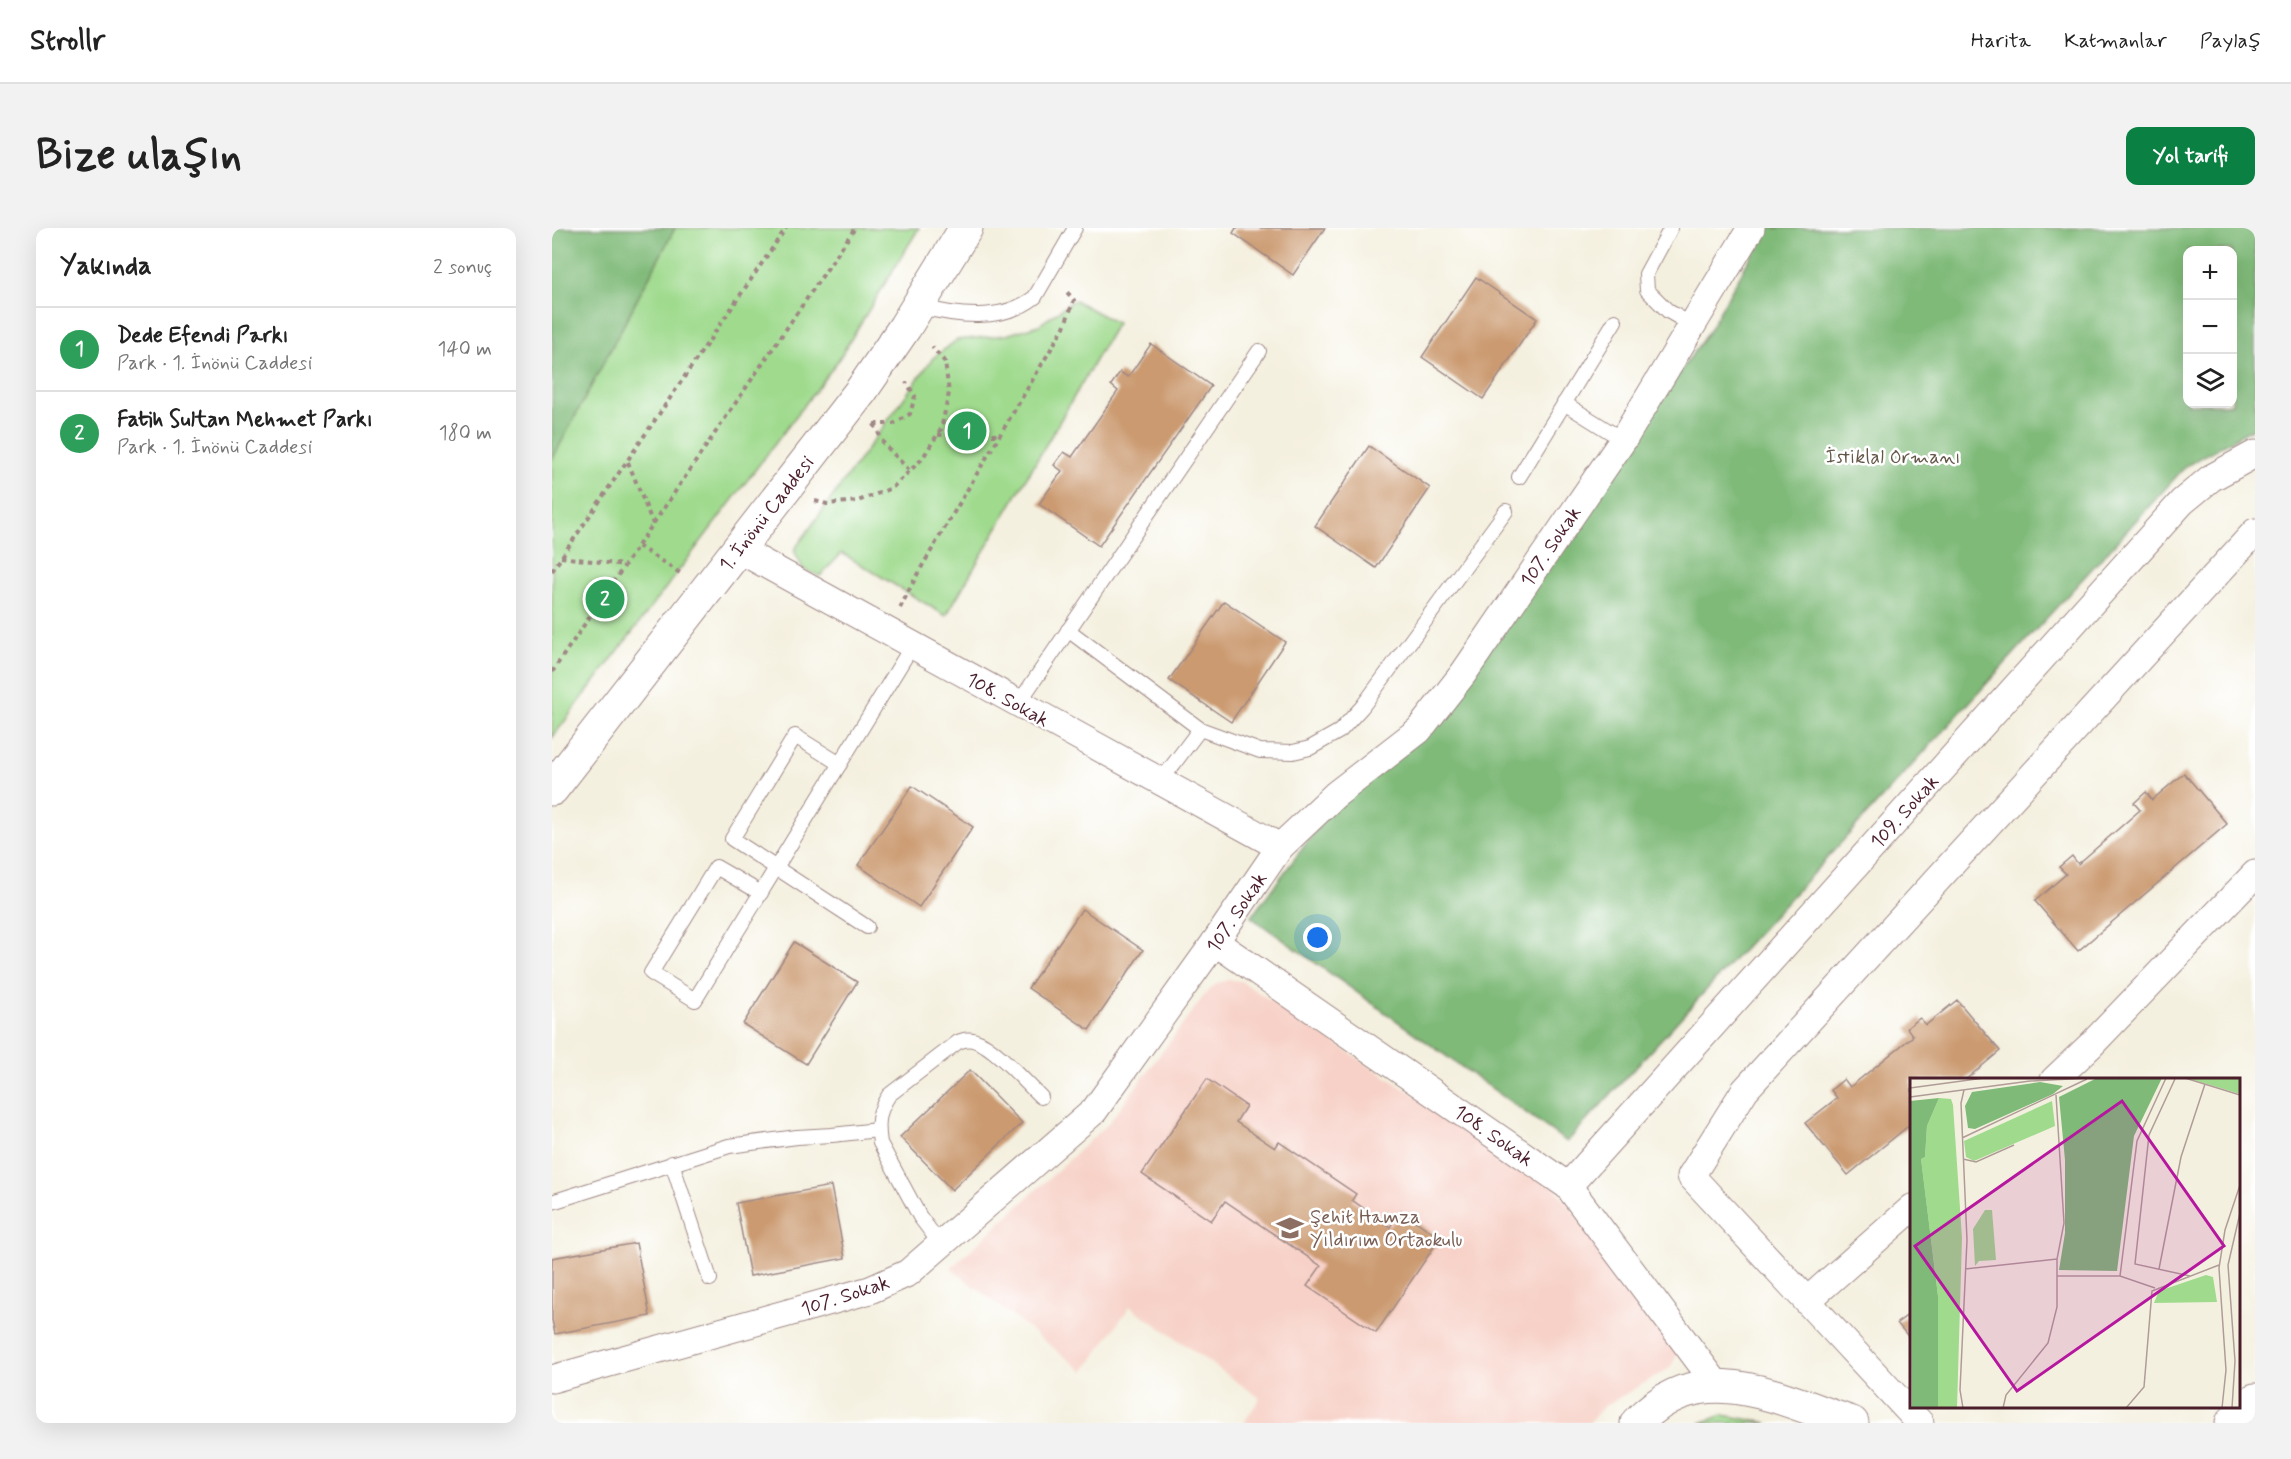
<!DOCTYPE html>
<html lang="tr">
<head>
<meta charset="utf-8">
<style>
  body { margin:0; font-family:Mynerve,sans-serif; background:#f2f2f2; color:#222 }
  .controls { position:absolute; right:18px; top:18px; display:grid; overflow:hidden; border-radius:12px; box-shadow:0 6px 24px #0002 }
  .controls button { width:54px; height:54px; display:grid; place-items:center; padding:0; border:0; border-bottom:2px solid #e0e0e0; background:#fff; color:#222; font:30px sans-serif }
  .you { position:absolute; left:766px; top:710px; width:21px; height:21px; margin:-15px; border:4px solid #fff; border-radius:50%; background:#1a73e8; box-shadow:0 0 0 9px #1a73e833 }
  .badge { display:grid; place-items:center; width:39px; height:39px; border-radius:50%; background:#0b8043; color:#fff; font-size:20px; font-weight:700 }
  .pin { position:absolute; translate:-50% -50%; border:3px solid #fff; box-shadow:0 2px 6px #0006 }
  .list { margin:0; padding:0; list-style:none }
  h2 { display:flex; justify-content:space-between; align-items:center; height:78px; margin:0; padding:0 24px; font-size:26px }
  h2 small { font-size:20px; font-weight:400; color:#767676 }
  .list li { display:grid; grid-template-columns:39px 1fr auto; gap:18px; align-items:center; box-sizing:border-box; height:84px; padding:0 24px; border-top:2px solid #e0e0e0 }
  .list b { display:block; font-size:22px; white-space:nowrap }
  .list p { margin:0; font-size:20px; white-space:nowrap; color:#767676 }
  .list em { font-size:20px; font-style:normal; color:#767676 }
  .icon { flex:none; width:33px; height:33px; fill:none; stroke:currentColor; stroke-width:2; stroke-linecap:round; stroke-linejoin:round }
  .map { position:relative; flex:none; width:1703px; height:1195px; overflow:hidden; border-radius:12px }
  header { display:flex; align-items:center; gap:36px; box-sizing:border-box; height:84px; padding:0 30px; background:#fff; border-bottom:2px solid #e0e0e0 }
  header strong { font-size:28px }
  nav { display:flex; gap:33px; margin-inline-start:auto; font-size:21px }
  .intro { display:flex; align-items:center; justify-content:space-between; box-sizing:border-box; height:144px; padding:0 36px }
  h1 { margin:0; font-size:42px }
  .button { padding:15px 27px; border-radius:12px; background:#0b8043; color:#fff; font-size:21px; font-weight:700 }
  main { display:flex; gap:36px; padding:0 36px }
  aside { flex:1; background:#fff; border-radius:12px; box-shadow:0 6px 24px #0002 }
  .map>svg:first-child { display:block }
  .built { fill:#f7d1c7 }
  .green { fill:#9fda8d; stroke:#747c5c; stroke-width:1.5 }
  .forest { fill:#7fba78; stroke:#646c52; stroke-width:1.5; fill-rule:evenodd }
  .building { fill:#cb9a70 }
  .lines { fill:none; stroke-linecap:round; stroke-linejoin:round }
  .lane-casing { stroke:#9f8885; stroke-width:16 }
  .street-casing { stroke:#9f8885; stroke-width:29 }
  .secondary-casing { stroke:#9f8885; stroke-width:35 }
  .path { stroke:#9f8885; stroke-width:4; stroke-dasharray:4.5 4.5; stroke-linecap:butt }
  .lane { stroke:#fff; stroke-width:14 }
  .street { stroke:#fff; stroke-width:27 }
  .secondary { stroke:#fff; stroke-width:33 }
  .labels { text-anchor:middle; stroke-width:5; stroke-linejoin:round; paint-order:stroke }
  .park-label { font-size:20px; fill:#645748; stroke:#fff }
  .street-label { font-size:20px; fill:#4a1f2b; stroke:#fff }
  .education-label { font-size:20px; fill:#785e54; stroke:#fff; text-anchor:start }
  .inset-road { fill:none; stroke:#b09c97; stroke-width:1.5 }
  .view { fill:#b5179e; fill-opacity:0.15; stroke:#b5179e; stroke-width:3 }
  .inset-edge { fill:none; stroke:#4a1f2b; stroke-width:3 }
</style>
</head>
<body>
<header>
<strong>Strollr</strong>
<nav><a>Harita</a><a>Katmanlar</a><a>Paylaş</a></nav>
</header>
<div class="intro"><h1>Bize ulaşın</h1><a class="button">Yol tarifi</a></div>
<main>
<aside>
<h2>Yakında<small>2 sonuç</small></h2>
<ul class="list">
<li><span class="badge" style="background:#2e9e5b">1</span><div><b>Dede Efendi Parkı</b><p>Park · 1. İnönü Caddesi</p></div><em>140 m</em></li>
<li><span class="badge" style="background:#2e9e5b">2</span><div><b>Fatih Sultan Mehmet Parkı</b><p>Park · 1. İnönü Caddesi</p></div><em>180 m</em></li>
</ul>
</aside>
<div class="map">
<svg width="1703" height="1195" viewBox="0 0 1703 1195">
  <rect width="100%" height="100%" fill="#fff"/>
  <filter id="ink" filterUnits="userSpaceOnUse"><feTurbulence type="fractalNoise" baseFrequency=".0167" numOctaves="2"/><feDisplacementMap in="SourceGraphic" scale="12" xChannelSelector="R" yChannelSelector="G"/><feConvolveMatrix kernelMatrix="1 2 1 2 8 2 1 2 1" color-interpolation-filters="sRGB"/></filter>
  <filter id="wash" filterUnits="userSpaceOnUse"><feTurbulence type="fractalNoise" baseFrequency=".008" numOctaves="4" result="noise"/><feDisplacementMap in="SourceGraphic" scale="24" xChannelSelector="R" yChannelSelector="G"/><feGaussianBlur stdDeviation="1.35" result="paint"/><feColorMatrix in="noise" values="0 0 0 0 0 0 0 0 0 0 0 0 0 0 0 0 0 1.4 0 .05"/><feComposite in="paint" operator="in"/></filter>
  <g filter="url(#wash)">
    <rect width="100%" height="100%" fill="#f4f0df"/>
    <polygon class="built" points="676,752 689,753 1003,960 1124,1115 1125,1127 1118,1140 1051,1179 1037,1195 692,1195 708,1170 578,1078 532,1144 399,1040 556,896 655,764 665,755"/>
    <g class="green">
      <polygon points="123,0 367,0 285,134 0,510 0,232"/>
      <polygon points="522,72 565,95 394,388 290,325 268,348 251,341 242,322 381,130 405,112 454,107 487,97"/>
      <polygon points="1171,1187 1216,1195 1148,1195"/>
    </g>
    <g class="forest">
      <polygon points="0,0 123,0 0,232"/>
      <path d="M1215 0H1703V199L1634 238 1015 914 699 689 774 589 875 506 1156 104ZM1636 22H1680V176H1636Z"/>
    </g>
    <g id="blocks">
      <g class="building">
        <polygon points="684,0 773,0 741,47 681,5"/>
        <polygon points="924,49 985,91 931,171 870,129"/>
        <polygon points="599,116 659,158 547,318 487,276 510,243 502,237 512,224 520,229 566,163 559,157 568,144 576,149"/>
        <polygon points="817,218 878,260 824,340 763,298"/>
        <polygon points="672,373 733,414 679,494 617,452"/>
        <polygon points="1632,545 1675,596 1526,723 1483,673 1514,646 1507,639 1520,628 1526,636 1588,582 1582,575 1594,564 1600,572"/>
        <polygon points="360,558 421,599 367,679 306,637"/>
        <polygon points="530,681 591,722 537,802 476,760"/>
        <polygon points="242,714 305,754 254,836 191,796"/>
        <polygon points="1405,772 1448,823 1413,852 1360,852 1360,895 1296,947 1253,895 1285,870 1279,862 1292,851 1298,859 1361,808 1355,800 1368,790 1374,797"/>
        <polygon points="418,842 470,895 400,962 348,909"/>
        <polygon points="655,851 694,878 684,894 723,920 727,914 804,966 800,972 838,999 849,983 888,1010 824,1105 755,1058 769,1038 673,973 659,993 590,946"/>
        <polygon points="279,958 293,1030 198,1048 184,975"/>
        <polygon points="84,1015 98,1088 3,1106 0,1092 0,1030"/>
        <polygon points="1360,1084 1360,1113 1345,1095"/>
      </g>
    </g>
  </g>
  <g filter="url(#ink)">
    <use href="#blocks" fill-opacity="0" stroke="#9f8885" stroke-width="1.5"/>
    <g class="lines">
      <defs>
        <g id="lane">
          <polyline points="1119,0 1094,46 1095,62 1116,83 1140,97"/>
          <path d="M365 78C403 88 450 95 483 69L523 0"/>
          <polyline points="1012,175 1071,212"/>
          <polyline points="967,249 1063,93"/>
          <polyline points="516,402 648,501 708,523 741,524 758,520 788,503 810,479 954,283"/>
          <polyline points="466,476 707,123"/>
          <polyline points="288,536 243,508 180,611 315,699"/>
          <polyline points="608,554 648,501"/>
          <path d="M209 665 164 639 99 745 143 772C216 654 288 536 360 418"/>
          <polyline points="120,935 158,1051"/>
          <polyline points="0,974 177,918 245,909 280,907 326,902"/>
          <path d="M389 1017 368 989 328 915C325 896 326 883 337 867L406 814C412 812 417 810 424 813 442 818 474 855 489 869"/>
        </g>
        <g id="street">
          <polyline points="186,321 728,619"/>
          <polyline points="663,714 1016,958 1165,1157"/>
          <polyline points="1502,852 1539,817 1703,646"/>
          <polyline points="1016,958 1630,274 1659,250 1703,226"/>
          <polyline points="1256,1072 1360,980"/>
          <polyline points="0,1151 318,1062 356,1045 542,883 663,714 728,619 783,567 867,502 911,446 1071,212 1199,0"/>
          <polyline points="1368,1195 1139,948 1193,862 1703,304"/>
        </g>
        <g id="secondary">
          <polyline points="0,561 309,163 353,99 414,0"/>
          <path d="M1085 1195C1148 1126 1227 1171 1300 1195"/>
          <polyline points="1680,1195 1703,1172"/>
        </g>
      </defs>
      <use href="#lane" class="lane-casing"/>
      <use href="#street" class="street-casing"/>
      <use href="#secondary" class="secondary-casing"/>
      <g class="path">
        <polyline points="322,196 341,196 358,186 363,168 354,154"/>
        <polyline points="322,196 332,216 358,243"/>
        <polyline points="386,207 447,207"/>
        <polyline points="76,234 101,296"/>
        <polyline points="263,273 275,276 306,273 340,260 370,231 389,201 397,165 393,134 380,119"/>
        <polyline points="86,318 128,345"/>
        <polyline points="9,329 72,337"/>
        <polyline points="0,343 234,0"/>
        <polyline points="348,380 366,345 512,99 522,72 513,62"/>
        <polyline points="0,444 303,0"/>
      </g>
      <use href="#lane" class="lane"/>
      <use href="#street" class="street"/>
      <use href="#secondary" class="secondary"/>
    </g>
  </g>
  <defs>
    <symbol id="school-bare" viewBox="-9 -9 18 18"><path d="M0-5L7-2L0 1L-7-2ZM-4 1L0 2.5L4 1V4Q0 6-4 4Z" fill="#8d6e63" stroke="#fff" stroke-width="2.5" paint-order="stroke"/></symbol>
  </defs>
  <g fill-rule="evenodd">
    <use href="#school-bare" x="719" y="981" width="38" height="38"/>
  </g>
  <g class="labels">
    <g class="park-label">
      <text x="1341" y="235">İstiklal Ormanı</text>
    </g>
    <g class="street-label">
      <text transform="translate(214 285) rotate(-52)" y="7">1. İnönü Caddesi</text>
      <text transform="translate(998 318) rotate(-56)" y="7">107. Sokak</text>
      <text transform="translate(456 471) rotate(29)" y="7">108. Sokak</text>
      <text transform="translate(1352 583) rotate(-48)" y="7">109. Sokak</text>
      <text transform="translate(684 684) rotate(-56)" y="7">107. Sokak</text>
      <text transform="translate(942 907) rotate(35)" y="7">108. Sokak</text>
      <text transform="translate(293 1067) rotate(-18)" y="7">107. Sokak</text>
    </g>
    <g class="education-label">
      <text x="758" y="995">Şehit Hamza<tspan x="758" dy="23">Yıldırım Ortaokulu</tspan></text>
    </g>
  </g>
  <g transform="translate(1358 850)">
    <rect width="330" height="330" fill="#f4f0df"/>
    <path d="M277 0H330V16ZM29 20 41 21 43 27 52 160 47 330H28V218L11 81 15 79 17 48ZM142 23 145 48 64 83 56 79 54 63ZM75 132H82L86 182 69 183 65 188 63 151ZM296 197 303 199 307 224 244 225 249 213Z" fill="#9fda8d"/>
    <path d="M187 0H252L224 58 207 193 149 192 155 155V82L149 19ZM130 4 153 8 143 16 65 51 58 50 55 28 62 14ZM29 20 17 48 15 79 11 81 28 218V330H2L0 23Z" fill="#7fba78"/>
    <path class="inset-road" d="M275 0 330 17M265 1 239 57 225 186 280 198M0 10 74 0M0 19 120 3 179 0M52 60 177 1M53 81 66 84 104 67M55 191 147 181M249 191 271 79 295 6M147 198H210L245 210M210 198 227 63 256 0M53 330 50 312 57 162 51 25 54 12M93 330 96 317 138 265 147 229V181L154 145 146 17M216 330 234 309 242 213 309 187M312 330 316 292 309 190 315 152 330 107M322 330 325 283 318 187 330 135"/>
    <path class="view" d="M212 23 314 168 107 313 5 168Z"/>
    <rect width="330" height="330" class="inset-edge"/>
  </g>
</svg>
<div class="controls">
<button>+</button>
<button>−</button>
<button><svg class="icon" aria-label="layers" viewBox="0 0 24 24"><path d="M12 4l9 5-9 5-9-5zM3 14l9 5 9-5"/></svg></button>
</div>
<div class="you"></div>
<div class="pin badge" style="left:415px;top:203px;background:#2e9e5b">1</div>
<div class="pin badge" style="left:53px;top:371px;background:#2e9e5b">2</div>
</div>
</main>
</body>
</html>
